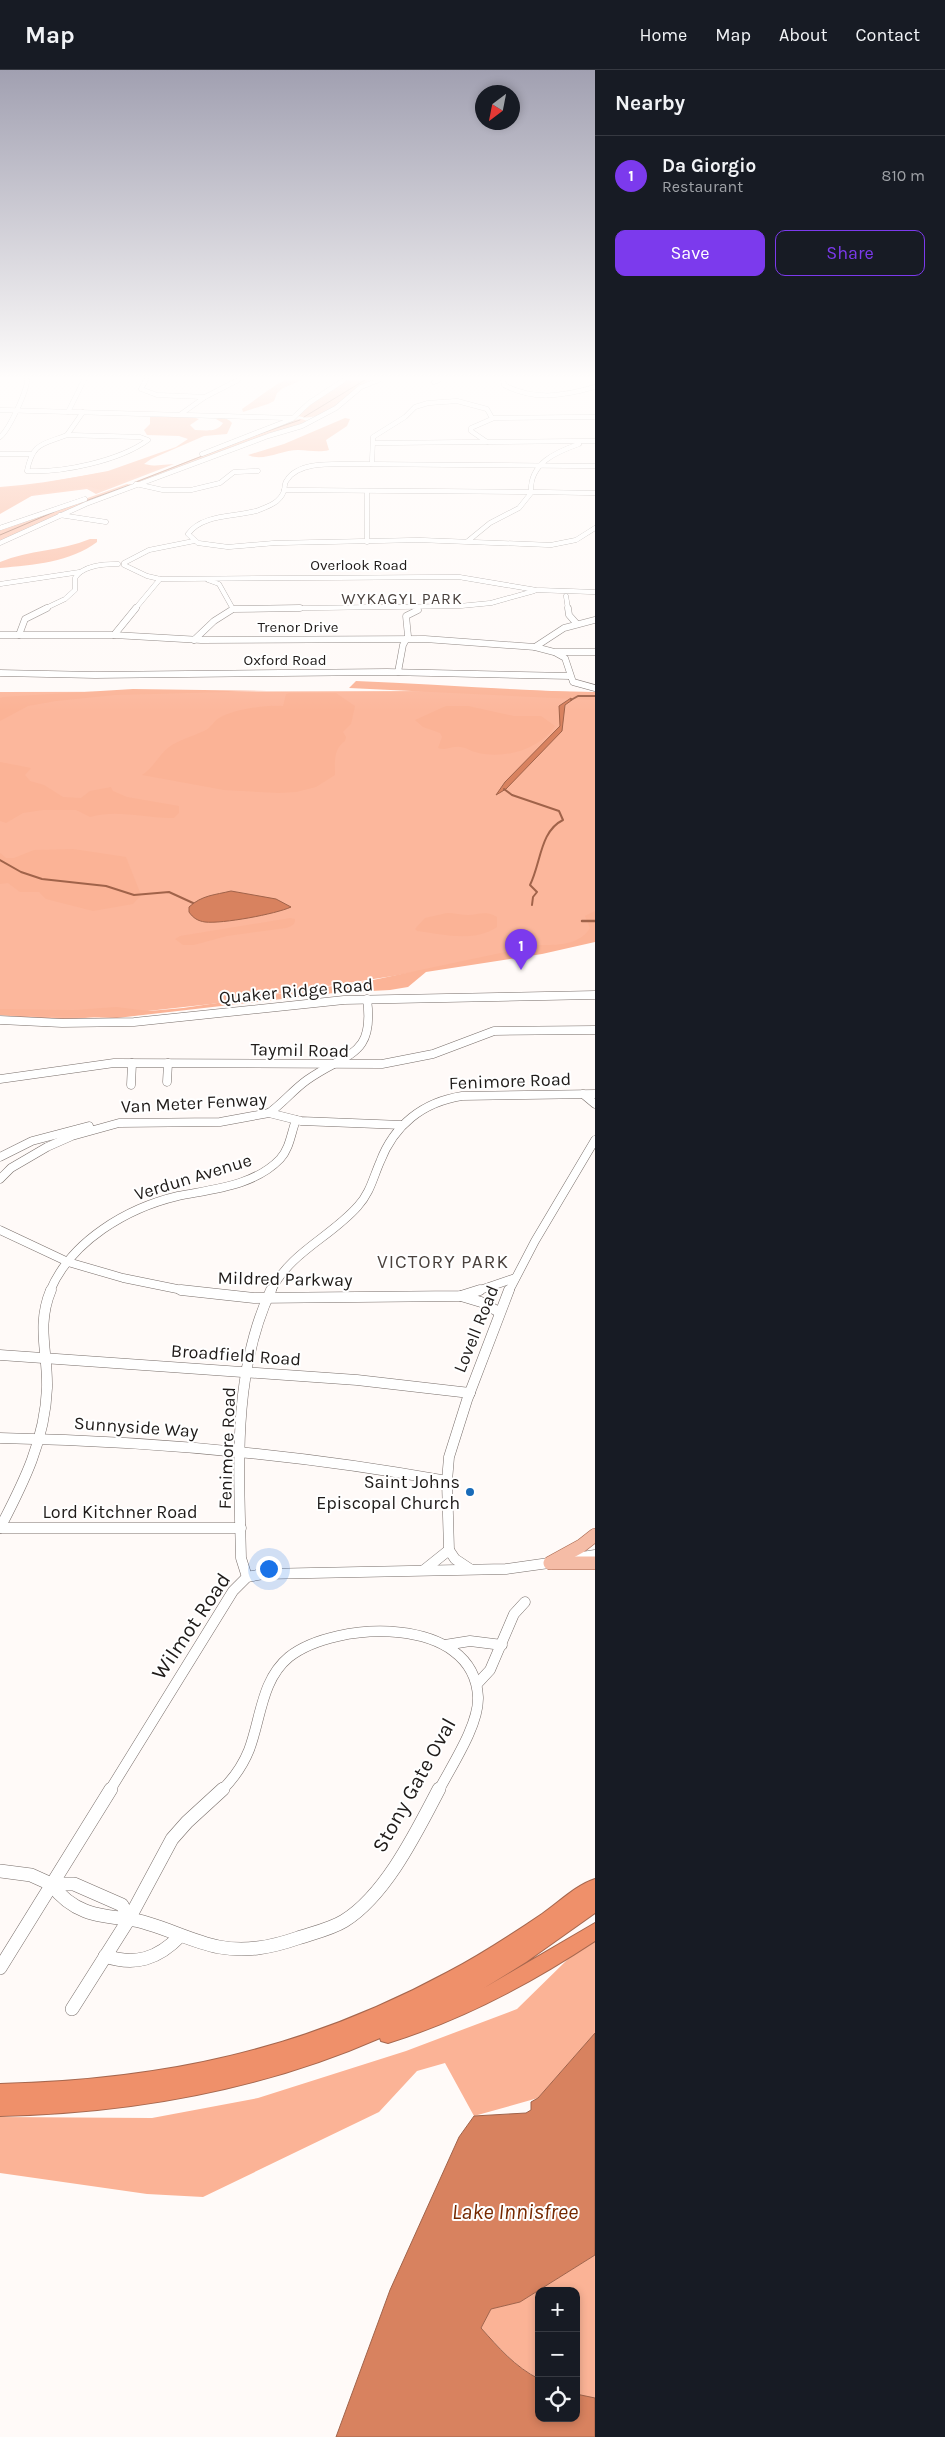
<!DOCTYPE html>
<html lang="en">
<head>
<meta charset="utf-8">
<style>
  body { margin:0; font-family:Karla,sans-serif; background:#20242c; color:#f1f3f6 }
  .controls { position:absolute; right:15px; bottom:15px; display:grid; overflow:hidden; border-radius:10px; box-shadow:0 2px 8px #0003 }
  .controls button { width:45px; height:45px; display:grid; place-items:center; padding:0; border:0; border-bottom:1px solid #363941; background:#171b24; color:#f1f3f6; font:25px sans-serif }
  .compass { position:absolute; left:475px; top:15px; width:45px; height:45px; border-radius:50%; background:#171b24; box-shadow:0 2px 8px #0003; rotate:212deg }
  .you { position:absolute; left:268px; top:1498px; width:18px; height:18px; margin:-12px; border:4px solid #fff; border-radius:50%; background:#1a73e8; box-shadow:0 0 0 8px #1a73e833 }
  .badge { display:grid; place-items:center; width:32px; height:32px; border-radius:50%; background:#7c3aed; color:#fff; font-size:16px; font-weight:700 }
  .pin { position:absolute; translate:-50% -41px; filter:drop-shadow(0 1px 2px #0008) }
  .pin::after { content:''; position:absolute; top:26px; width:18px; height:15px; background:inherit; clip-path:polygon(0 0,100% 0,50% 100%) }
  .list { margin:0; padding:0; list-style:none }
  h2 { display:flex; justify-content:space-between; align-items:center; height:65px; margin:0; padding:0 20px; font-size:21px }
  h2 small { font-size:16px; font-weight:400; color:#9ea1a6 }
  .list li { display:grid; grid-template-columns:32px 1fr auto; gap:15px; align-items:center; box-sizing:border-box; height:80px; padding:0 20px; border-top:1px solid #363941 }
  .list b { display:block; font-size:19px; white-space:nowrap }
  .list p { margin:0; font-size:16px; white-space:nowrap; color:#9ea1a6 }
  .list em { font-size:16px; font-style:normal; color:#9ea1a6 }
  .actions { display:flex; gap:10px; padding:15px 20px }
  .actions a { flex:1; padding:11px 0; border:1px solid #7c3aed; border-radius:10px; text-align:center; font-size:18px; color:#7c3aed }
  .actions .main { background:#7c3aed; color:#fff }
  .icon { flex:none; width:28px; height:28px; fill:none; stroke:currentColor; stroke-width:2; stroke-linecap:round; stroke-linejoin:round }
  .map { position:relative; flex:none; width:595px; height:2367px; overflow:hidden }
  header { display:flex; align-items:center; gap:30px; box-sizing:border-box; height:70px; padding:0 25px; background:#171b24; border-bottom:1px solid #363941 }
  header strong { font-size:24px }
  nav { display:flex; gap:28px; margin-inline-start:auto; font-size:18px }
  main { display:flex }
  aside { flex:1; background:#171b24 }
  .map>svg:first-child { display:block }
  .green { fill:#fcb79c }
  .forest { fill:#fbb396 }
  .water { fill:#d8825f; stroke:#a0634a }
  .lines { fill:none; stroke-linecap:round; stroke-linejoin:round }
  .stream-far2 { stroke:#a0634a; stroke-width:1 }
  .stream-far1 { stroke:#a0634a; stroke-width:2 }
  .stream { stroke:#a0634a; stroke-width:2.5 }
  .minor-far4-casing { stroke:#786e6a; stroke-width:5 }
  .minor-far3-casing { stroke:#786e6a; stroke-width:7 }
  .minor-far2-casing { stroke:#786e6a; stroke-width:9 }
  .minor-far1-casing { stroke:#786e6a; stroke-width:11 }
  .minor-casing { stroke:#786e6a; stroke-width:14 }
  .major-casing { stroke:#a6674e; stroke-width:14 }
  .highway-casing { stroke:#a6674e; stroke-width:2 }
  .minor-far4 { stroke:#fff; stroke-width:4.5 }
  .minor-far3 { stroke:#fff; stroke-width:6 }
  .minor-far2 { stroke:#fff; stroke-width:8 }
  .minor-far1 { stroke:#fff; stroke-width:10 }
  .minor { stroke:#fff; stroke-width:13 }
  .major { stroke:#f5bca6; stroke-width:13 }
  .highway { fill:#ef906a; fill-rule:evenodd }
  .poi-dot { fill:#196bb9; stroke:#fff; stroke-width:2 }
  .labels { text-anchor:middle; stroke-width:4; stroke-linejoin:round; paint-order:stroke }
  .far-street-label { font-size:15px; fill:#1f1b19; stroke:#fff }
  .far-neighbourhood-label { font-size:16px; letter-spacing:1px; fill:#4b423e; stroke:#fff }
  .street-label { font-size:18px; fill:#1f1b19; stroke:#fff }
  .poi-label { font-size:18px; fill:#1f1b19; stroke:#fff; text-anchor:end }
  .neighbourhood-label { font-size:19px; letter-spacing:1px; fill:#4b423e; stroke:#fff }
  .near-street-label { font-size:21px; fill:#1f1b19; stroke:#fff }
  .near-water-label { font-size:22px; font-style:italic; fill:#752800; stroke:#fff }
</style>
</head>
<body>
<header>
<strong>Map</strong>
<nav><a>Home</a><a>Map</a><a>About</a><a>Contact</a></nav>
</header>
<main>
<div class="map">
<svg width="595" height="2367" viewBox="0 0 595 2367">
  <rect width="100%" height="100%" fill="#fffaf8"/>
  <g class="green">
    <path d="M347 310H376C353 319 324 355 298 346 311 331 329 318 347 310Z"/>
    <polygon points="301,349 308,351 139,413 134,412 294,350"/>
    <path d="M174 394 96 424 87 419 0 430V417C59 413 115 397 174 394Z"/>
    <polygon points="127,414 132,415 0,471 0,459"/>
    <polygon points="451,617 595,623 595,869 393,906 211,934 58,951 0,945 0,622 436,621"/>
  </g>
  <g class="forest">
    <path d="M285 310H302L283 318 277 323 274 331 268 334 243 342 242 339C257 329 269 318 285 310Z"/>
    <path d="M150 347H192L199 349 190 355 195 360C205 360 217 363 223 353L216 349C222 347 228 348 232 353L227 364 204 366 151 389 144 394 160 397 101 420 90 417 35 424 0 444V418L22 417 108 401 176 377 188 369 179 366 147 365 144 360 150 354Z"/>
    <path d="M345 348 350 349 347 356 326 370 329 380C318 383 309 380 298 380 282 380 263 392 248 385L284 374Z"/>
    <path d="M90 469H97V472C71 492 33 495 0 498V492C29 480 61 481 90 469Z"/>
    <path d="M356 611C436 614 515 621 595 622V630L349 618Z"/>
    <polygon points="133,619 267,621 115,625 56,631 28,636 0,651 0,628 3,627"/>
    <path d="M290 623H336L355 636 351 654 343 662 346 667 345 671C333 679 335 693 335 705L316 717 296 722 279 723 224 720 142 705C154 697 158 686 169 677 179 670 193 666 204 661 211 658 213 652 219 648 235 639 265 635 283 636L286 624Z"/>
    <path d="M446 636H468L514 646H541L555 656C540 680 502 690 475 682 470 681 466 677 460 677 452 676 446 681 438 678L442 667 440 663 423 657 415 650Z"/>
    <path d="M0 692 31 698 25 705 30 711 44 715 63 727 81 728 90 721 111 717 113 721 127 727 179 736V743L174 748C146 749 119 739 90 747L76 740H43L23 743 6 753 0 751Z"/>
    <polygon points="73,779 126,787 141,825 133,834 93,841 46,829 39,822 20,822 8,813 0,814 0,783 6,788 14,788 34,780"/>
    <path d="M595 841V872L542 884 426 902 408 917 390 920 334 923 117 948 0 945V939L74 940 116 937 149 941 183 938 373 910 538 875C556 875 579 876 590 858L585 846Z"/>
    <path d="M447 843C454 843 461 845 468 845 479 845 486 840 497 847V857C473 873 443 864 417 861L415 859 425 848Z"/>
    <path d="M290 848 295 849C295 855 292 856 286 858L227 866 194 875H183L175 869 180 866Z"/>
    <polygon points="595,1871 595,1963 538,2028 474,2046 445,1993 417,2001 379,2042 203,2127 147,2124 0,2103 0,2047 152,2048 258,2028 406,1981 517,1939 568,1889"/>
    <path d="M595 2185V2328L594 2329 576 2324V2221H539V2309C515 2297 499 2277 481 2258L491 2239 520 2232Z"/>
  </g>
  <g class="water">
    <polygon points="571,628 572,630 565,635 562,661 506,719 496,725 505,712 560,656 559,636"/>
    <path d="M231 821 276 829 291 837C276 844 222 854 205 852 198 851 193 848 189 842V837C202 825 215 825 231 821Z"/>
    <path d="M595 1963V2185L520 2232 491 2239 481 2258C498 2277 515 2297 539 2309V2348H576V2324L595 2328V2367H336L390 2220 459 2067 474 2046 526 2043 531 2040V2032L538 2028Z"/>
  </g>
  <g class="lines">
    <g class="stream-far2">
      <polyline points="304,347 365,310"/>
      <polyline points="253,366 300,350"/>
      <polyline points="136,412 248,368"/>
      <polyline points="80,433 130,415"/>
      <polyline points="0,465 54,442"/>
    </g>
    <g class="stream-far1">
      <polyline points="571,630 578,626 595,626"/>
      <path d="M504 719 512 725 559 741 563 750C540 761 541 793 530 815L537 822 533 827 532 835"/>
      <polyline points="0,790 21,802 42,809 106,816 134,825 169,822 193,833"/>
    </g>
    <polyline class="stream" points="582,851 595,851"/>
    <defs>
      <g id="minor-far4">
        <polyline points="146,310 141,319 157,325 205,327"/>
        <path d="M503 310 504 315C534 331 564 326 595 317"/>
        <polyline points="434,312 439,310"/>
        <polyline points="0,340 292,348"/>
        <polyline points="68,342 84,310"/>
        <polyline points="181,344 205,327 238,310"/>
        <path d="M67 365 140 367 148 370C119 391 62 403 27 401 33 372 42 375 67 365Z"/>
        <polyline points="67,365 83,342"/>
        <path d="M0 367C9 360 27 321 27 310"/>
        <polyline points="487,372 471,361 471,358 494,348 595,347"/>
        <polyline points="373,373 595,371"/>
        <polyline points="0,384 30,384"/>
        <polyline points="202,384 292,349 309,333 344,310"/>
        <polyline points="372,394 373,367 405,347 415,337 428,333 457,331 487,339 492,348"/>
        <path d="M595 396 349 394C331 394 298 392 287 410 284 413 285 417 284 421 280 433 267 437 256 441 235 447 202 444 188 464L198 473 228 477 275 473 419 470 551 475 576 470 595 458"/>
        <polyline points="136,414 163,420 191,420 220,413 234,402 258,401"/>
        <polyline points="284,420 528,422"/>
        <polyline points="367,421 367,472"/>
        <path d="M531 421C530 393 556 382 579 374"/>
        <polyline points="534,422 595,423"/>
        <polyline points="60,445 106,452"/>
        <polyline points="0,458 85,429"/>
        <polyline points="468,471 490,453 519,438 531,423"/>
        <polyline points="0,473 86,434 268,366 302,356 336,338 361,317 379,310"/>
        <polyline points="124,493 149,480 194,471"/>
        <polyline points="124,495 147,506 160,509 459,507 536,520 595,522"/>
        <polyline points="208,510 219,514 233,539"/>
        <polyline points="0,514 80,502"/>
        <polyline points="566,526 568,539"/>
        <path d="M44 539 65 529 75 520V508C83 495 104 494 118 494"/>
        <polyline points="135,539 160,509"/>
        <polyline points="232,539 460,536 491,533 534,521"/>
      </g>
      <g id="minor-far3">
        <polyline points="568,538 569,545 577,554"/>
        <polyline points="0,565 114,565 201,570 425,569 535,577 554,582 595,582"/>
        <polyline points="19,565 25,549 47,538"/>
        <polyline points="114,565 136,538"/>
        <polyline points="194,570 214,551 233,539 300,538"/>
        <polyline points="535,577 564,558 595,550"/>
        <polyline points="556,583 565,588 573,612 595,618"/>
        <polyline points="398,602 403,575 408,566 406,546 418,540"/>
        <polyline points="0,603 95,605 387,602 570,606"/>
      </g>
      <g id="minor-far2">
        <polyline points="0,950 62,953 134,952 344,930 595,925"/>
        <polyline points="0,1009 114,993 382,994 433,984 494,961 595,960"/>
        <polyline points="167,1012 168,993"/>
        <polyline points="131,1015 132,993"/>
        <polyline points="583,1024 595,1034"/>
        <path d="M269 1043C283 1033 293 1020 307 1010 346 982 375 988 367 929"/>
        <polyline points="0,1087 32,1071 89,1056"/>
        <polyline points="0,1109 11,1098 47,1077 72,1066 119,1053 220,1052 269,1043 301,1051 402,1055"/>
        <polyline points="0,1160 68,1192 123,1208 187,1221"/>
        <path d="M50 1221C71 1171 127 1138 178 1126 213 1119 254 1116 280 1089 290 1078 291 1063 296 1050"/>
        <path d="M271 1221C290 1182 331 1167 358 1136 370 1123 373 1108 380 1092 394 1055 423 1032 462 1026L595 1024"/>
        <polyline points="477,1221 515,1208"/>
        <polyline points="509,1221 535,1171 595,1070"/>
      </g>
      <g id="minor-far1">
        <polyline points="181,1220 254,1228 461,1226 480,1220"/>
        <polyline points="461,1226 481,1232 499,1242"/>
        <polyline points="0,1285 357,1310 470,1323"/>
        <path d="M0 1368C151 1371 299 1384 447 1411"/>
        <path d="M0 1458C24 1412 45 1370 47 1318 48 1282 36 1256 51 1220"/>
        <polyline points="0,1458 241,1458"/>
        <polyline points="576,1488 595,1485"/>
        <polyline points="470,1499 455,1489 449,1480 447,1411 449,1387 467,1330 509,1220"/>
        <polyline points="424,1500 449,1480"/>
        <path d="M247 1507 241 1488C239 1398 232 1303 271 1220"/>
        <polyline points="445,1575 470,1571 502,1575"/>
        <polyline points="477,1614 490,1600 514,1544 525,1532"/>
        <polyline points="110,1720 233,1521 247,1507 263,1504 506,1499 556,1492"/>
        <path d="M222 1720C234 1708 243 1695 249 1680 261 1649 261 1610 289 1587 336 1550 474 1545 478 1627 479 1655 452 1695 439 1720"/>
      </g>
      <g id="minor">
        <polyline points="0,1801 31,1805 51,1814 74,1814 122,1835 129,1848"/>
        <path d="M51 1814C72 1842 95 1846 129 1849"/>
        <path d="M129 1849C158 1853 188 1871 219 1877 247 1882 272 1877 298 1868 313 1863 331 1859 344 1851 386 1825 417 1761 439 1719"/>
        <polyline points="129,1849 172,1769 187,1752 223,1719"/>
        <path d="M105 1886C135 1896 158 1889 180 1866"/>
        <polyline points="0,1898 111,1719"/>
        <polyline points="72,1939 129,1849"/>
      </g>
      <g id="major">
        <polyline points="550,1493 581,1476 595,1465"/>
        <polyline points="552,1493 595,1493"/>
      </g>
      <path id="highway" d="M595 1809V1843L526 1892 484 1918 595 1853V1871C530 1914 462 1950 388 1973L381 1971 380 1968C259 2021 131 2043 0 2046V2014C163 2010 304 1980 448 1902 480 1885 511 1865 542 1844 558 1833 576 1815 595 1809Z"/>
    </defs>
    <use href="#minor-far4" class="minor-far4-casing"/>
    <use href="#minor-far3" class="minor-far3-casing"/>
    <use href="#minor-far2" class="minor-far2-casing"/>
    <use href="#minor-far1" class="minor-far1-casing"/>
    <use href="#minor" class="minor-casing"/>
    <use href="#major" class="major-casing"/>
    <use href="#highway" class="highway-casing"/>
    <use href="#minor-far4" class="minor-far4"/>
    <use href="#minor-far3" class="minor-far3"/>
    <use href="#minor-far2" class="minor-far2"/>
    <use href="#minor-far1" class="minor-far1"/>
    <use href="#minor" class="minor"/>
    <use href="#major" class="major"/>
    <use href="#highway" class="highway"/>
  </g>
  <linearGradient id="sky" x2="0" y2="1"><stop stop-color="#a1a0b1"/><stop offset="0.48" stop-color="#fffdfc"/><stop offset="1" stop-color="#fffdfc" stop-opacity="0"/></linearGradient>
  <rect width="595" height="641" fill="url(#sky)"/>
  <circle class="poi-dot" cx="470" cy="1422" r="5"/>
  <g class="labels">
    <g class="far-street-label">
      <text x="359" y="500">Overlook Road</text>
      <text x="298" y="562">Trenor Drive</text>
      <text x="285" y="595">Oxford Road</text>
    </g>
    <g class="far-neighbourhood-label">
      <text x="402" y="534">WYKAGYL PARK</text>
    </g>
    <g class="street-label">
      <text transform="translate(296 921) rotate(-5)" y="6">Quaker Ridge Road</text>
      <text transform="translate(300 980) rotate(1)" y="6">Taymil Road</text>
      <text transform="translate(510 1011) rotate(-2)" y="6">Fenimore Road</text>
      <text transform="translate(194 1033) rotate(-3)" y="6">Van Meter Fenway</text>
      <text transform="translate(193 1107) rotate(-17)" y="6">Verdun Avenue</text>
      <text transform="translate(285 1209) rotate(1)" y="6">Mildred Parkway</text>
      <text transform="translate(476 1259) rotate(-68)" y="6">Lovell Road</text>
      <text transform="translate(236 1285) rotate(4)" y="6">Broadfield Road</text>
      <text transform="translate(136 1357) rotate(4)" y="6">Sunnyside Way</text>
      <text transform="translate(227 1378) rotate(-88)" y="6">Fenimore Road</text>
      <text x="120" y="1448">Lord Kitchner Road</text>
    </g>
    <g class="poi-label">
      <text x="460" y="1418">Saint Johns<tspan x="460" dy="21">Episcopal Church</tspan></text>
    </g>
    <g class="neighbourhood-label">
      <text x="443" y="1198">VICTORY PARK</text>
    </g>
    <g class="near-street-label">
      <text transform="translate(191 1556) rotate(-56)" y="7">Wilmot Road</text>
      <text transform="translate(414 1715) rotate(-61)" y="7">Stony Gate Oval</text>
    </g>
    <g class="near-water-label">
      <text x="515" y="2149">Lake Innisfree</text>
    </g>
  </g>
</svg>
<div class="controls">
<button>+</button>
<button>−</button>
<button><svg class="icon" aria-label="locate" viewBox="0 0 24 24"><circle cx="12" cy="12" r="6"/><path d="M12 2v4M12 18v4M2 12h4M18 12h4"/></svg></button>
</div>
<svg class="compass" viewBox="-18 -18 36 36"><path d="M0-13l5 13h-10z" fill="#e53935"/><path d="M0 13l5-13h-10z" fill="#9ea1a6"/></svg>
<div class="you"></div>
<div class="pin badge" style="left:521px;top:900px">1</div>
</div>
<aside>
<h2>Nearby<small></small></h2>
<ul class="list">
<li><span class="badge">1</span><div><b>Da Giorgio</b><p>Restaurant</p></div><em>810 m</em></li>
</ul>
<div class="actions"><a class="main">Save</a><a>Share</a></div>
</aside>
</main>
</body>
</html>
